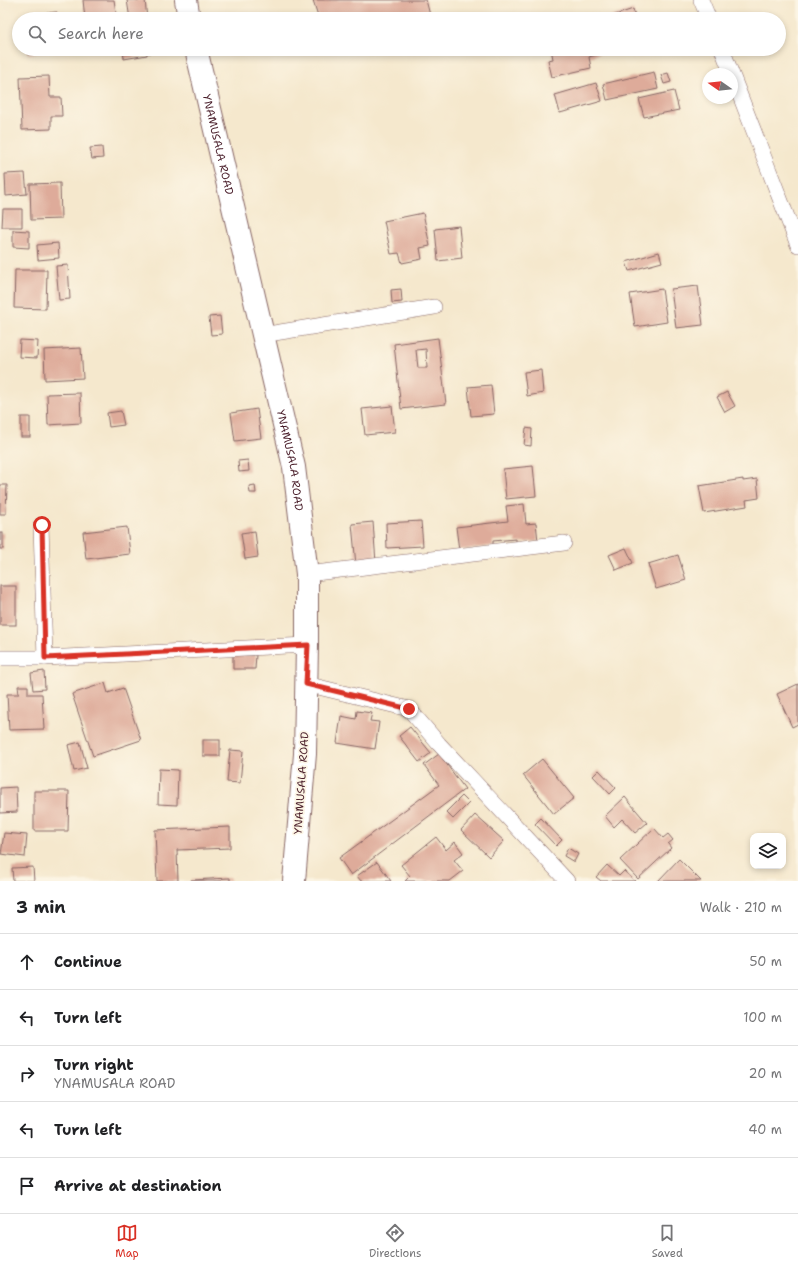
<!DOCTYPE html>
<html lang="en">
<head>
<meta charset="utf-8">
<style>
  body { margin:0; font-family:"Shantell Sans",sans-serif; background:#f6f6f6; color:#202124 }
  .controls { position:absolute; right:12px; bottom:12px; display:grid; overflow:hidden; border-radius:8px; box-shadow:0 2px 6px #0003 }
  .controls button { width:36px; height:36px; display:grid; place-items:center; padding:0; border:0; border-bottom:1px solid #e0e0e0; background:#fff; color:#202124; font:20px sans-serif }
  .compass { position:absolute; left:702px; top:68px; width:36px; height:36px; border-radius:50%; background:#fff; box-shadow:0 2px 6px #0003; rotate:284deg }
  .stop { position:absolute; width:12px; height:12px; margin:-9px; border:3px solid #d93025; border-radius:50%; background:#fff }
  .stop.end { background:#d93025; border-color:#fff; box-shadow:0 1px 4px #0008 }
  .list { margin:0; padding:0; list-style:none }
  h2 { display:flex; justify-content:space-between; align-items:center; height:52px; margin:0; padding:0 16px; font-size:17px }
  h2 small { font-size:13px; font-weight:400; color:#757577 }
  .list li { display:grid; grid-template-columns:26px 1fr auto; gap:12px; align-items:center; box-sizing:border-box; height:56px; padding:0 16px; border-top:1px solid #e0e0e0 }
  .list b { display:block; font-size:15px; white-space:nowrap }
  .list p { margin:0; font-size:13px; white-space:nowrap; color:#757577 }
  .list em { font-size:13px; font-style:normal; color:#757577 }
  .icon { flex:none; width:22px; height:22px; fill:none; stroke:currentColor; stroke-width:2; stroke-linecap:round; stroke-linejoin:round }
  .map { position:relative; flex:none; width:798px; height:881px; overflow:hidden }
  .search { position:absolute; background:#fff; box-shadow:0 2px 6px #0003; left:12px; right:12px; top:12px; height:44px; display:flex; align-items:center; gap:10px; box-sizing:border-box; padding:0 14px; border-radius:22px; color:#757577; font-size:15px }
  .sheet { height:332px; background:#fff }
  nav { display:flex; justify-content:space-around; align-items:center; box-sizing:border-box; height:56px; border-top:1px solid #e0e0e0; background:#fff; font-size:11px; color:#757577 }
  nav a { display:grid; justify-items:center; gap:2px }
  nav .on { color:#d93025 }
  .map>svg:first-child { display:block }
  .building { fill:#deab9a; fill-rule:evenodd }
  .lines { fill:none; stroke-linecap:round; stroke-linejoin:round }
  .street-casing { stroke:#866564; stroke-width:16 }
  .secondary-casing { stroke:#866564; stroke-width:24 }
  .street { stroke:#fff; stroke-width:15 }
  .secondary { stroke:#fff; stroke-width:22 }
  .route { stroke:#d93025; stroke-width:5 }
  .labels { text-anchor:middle; stroke-width:3.5; stroke-linejoin:round; paint-order:stroke }
  .street-label { font-size:11px; fill:#4a1f2b; stroke:#fcf5e5 }
</style>
</head>
<body>
<div class="map">
<svg width="798" height="881" viewBox="0 0 798 881">
  <rect width="100%" height="100%" fill="#fcf5e5"/>
  <filter id="ink" filterUnits="userSpaceOnUse"><feTurbulence type="fractalNoise" baseFrequency=".025" numOctaves="2"/><feDisplacementMap in="SourceGraphic" scale="8" xChannelSelector="R" yChannelSelector="G"/><feConvolveMatrix kernelMatrix="1 2 1 2 8 2 1 2 1" color-interpolation-filters="sRGB"/></filter>
  <filter id="wash" filterUnits="userSpaceOnUse"><feTurbulence type="fractalNoise" baseFrequency=".012" numOctaves="4" result="noise"/><feDisplacementMap in="SourceGraphic" scale="16" xChannelSelector="R" yChannelSelector="G"/><feGaussianBlur stdDeviation="0.9" result="paint"/><feColorMatrix in="noise" values="0 0 0 0 0 0 0 0 0 0 0 0 0 0 0 0 0 1.4 0 .05"/><feComposite in="paint" operator="in"/></filter>
  <g filter="url(#wash)">
    <rect width="100%" height="100%" fill="#f5e8cd"/>
    <g id="blocks">
      <g class="building">
        <polygon points="83,0 114,0 117,19 85,19"/>
        <polygon points="127,0 145,0 147,19 130,19"/>
        <polygon points="313,0 426,0 431,19 319,19"/>
        <polygon points="633,9 636,19 604,19"/>
        <polygon points="57,12 57,19 25,19 24,15"/>
        <polygon points="27,49 60,49 60,51 28,54"/>
        <polygon points="123,49 151,49 152,53 147,53 147,55 124,59"/>
        <polygon points="551,49 598,49 599,54 589,57 591,68 552,77 548,60 553,59"/>
        <polygon points="654,72 658,89 607,100 603,84"/>
        <polygon points="668,73 671,82 664,84 661,75"/>
        <polygon points="49,76 50,97 61,97 62,116 51,116 51,129 22,130 20,77"/>
        <polygon points="596,83 602,101 560,113 555,95"/>
        <polygon points="674,91 679,110 644,117 639,99"/>
        <polygon points="102,147 103,158 92,159 90,148"/>
        <polygon points="25,173 27,194 6,196 5,174"/>
        <polygon points="60,183 61,219 31,220 30,184"/>
        <polygon points="3,209 22,209 22,227 2,227"/>
        <polygon points="423,213 430,246 420,248 422,259 402,263 399,253 391,254 384,221"/>
        <polygon points="459,226 462,258 438,261 435,229"/>
        <polygon points="13,230 29,231 29,248 13,247"/>
        <polygon points="58,243 59,258 38,260 37,245"/>
        <polygon points="659,252 662,262 629,271 626,262"/>
        <polygon points="68,265 70,299 59,300 56,266"/>
        <polygon points="15,270 47,270 46,309 14,308"/>
        <polygon points="698,286 703,325 676,328 671,289"/>
        <polygon points="401,289 402,302 392,303 391,290"/>
        <polygon points="662,289 667,322 635,327 630,294"/>
        <polygon points="220,316 222,334 211,335 209,317"/>
        <path d="M438 338 446 404 401 409 394 344ZM426 349 427 368H418L416 350Z"/>
        <polygon points="20,340 38,341 37,358 19,357"/>
        <polygon points="81,348 83,378 45,380 44,350"/>
        <polygon points="541,370 543,393 527,396 524,372"/>
        <polygon points="491,385 494,414 471,416 468,387"/>
        <polygon points="727,392 735,406 725,412 717,397"/>
        <polygon points="80,393 81,423 48,425 47,394"/>
        <polygon points="392,406 395,432 365,435 362,409"/>
        <polygon points="257,409 261,438 235,441 231,413"/>
        <polygon points="121,411 124,425 109,427 107,413"/>
        <rect x="21" y="417" width="9" height="20"/>
        <polygon points="526,428 532,429 531,446 524,445"/>
        <polygon points="248,460 249,471 239,472 238,461"/>
        <polygon points="533,466 536,496 506,499 503,469"/>
        <polygon points="743,479 743,481 757,479 759,498 746,500 747,506 704,513 699,486"/>
        <polygon points="0,485 7,485 6,514 0,514"/>
        <polygon points="255,485 256,493 250,493 249,486"/>
        <polygon points="524,504 526,524 536,523 538,541 516,543 516,539 493,541 493,546 459,550 456,527 508,521 506,506"/>
        <polygon points="421,521 423,546 387,548 386,523"/>
        <polygon points="373,522 376,563 356,565 352,524"/>
        <polygon points="127,527 130,554 86,559 83,532"/>
        <polygon points="255,531 258,557 245,559 241,533"/>
        <rect x="0" y="533" width="3" height="16"/>
        <polygon points="626,548 633,563 616,570 609,555"/>
        <polygon points="678,555 686,580 656,589 648,564"/>
        <rect x="0" y="586" width="16" height="39"/>
        <polygon points="233,655 256,655 255,669 233,669"/>
        <polygon points="44,671 45,689 33,690 31,673"/>
        <polygon points="105,683 108,693 123,688 141,740 93,756 72,694"/>
        <polygon points="798,684 798,724 792,727 777,694"/>
        <polygon points="18,686 28,686 28,694 42,694 44,729 9,730 7,694 19,694"/>
        <polygon points="357,711 372,713 370,721 379,722 375,749 337,743 341,716 356,719"/>
        <polygon points="410,727 431,753 419,762 399,736"/>
        <rect x="203" y="740" width="17" height="16"/>
        <polygon points="80,742 87,768 74,771 68,745"/>
        <polygon points="230,750 243,751 240,783 227,782"/>
        <polygon points="439,754 465,789 351,875 339,858 439,785 424,765"/>
        <polygon points="542,759 574,798 554,814 523,775"/>
        <polygon points="159,769 178,770 177,805 158,804"/>
        <polygon points="599,770 616,788 610,794 593,776"/>
        <polygon points="16,787 17,812 0,813 0,788"/>
        <polygon points="34,791 69,791 68,831 34,831"/>
        <polygon points="462,796 469,803 453,819 446,812"/>
        <polygon points="625,797 647,823 635,833 622,819 614,827 605,816"/>
        <polygon points="475,815 504,841 489,857 461,830"/>
        <polygon points="541,818 562,840 556,846 535,824"/>
        <polygon points="230,827 230,848 177,850 178,881 157,881 155,830"/>
        <polygon points="654,828 663,838 668,834 673,840 668,844 671,848 638,879 620,860"/>
        <polygon points="4,833 27,835 25,857 1,854"/>
        <polygon points="436,837 446,850 455,842 463,853 454,860 463,871 450,881 405,881 410,876 401,865"/>
        <polygon points="568,848 578,854 574,862 564,856"/>
        <polygon points="679,859 701,881 658,881"/>
        <polygon points="377,862 391,881 361,881 357,876"/>
        <polygon points="607,865 619,876 624,871 635,881 601,881 596,877"/>
        <polygon points="33,867 34,881 13,881 12,868"/>
        <polygon points="230,878 230,881 191,881 191,880"/>
      </g>
    </g>
  </g>
  <g filter="url(#ink)">
    <use href="#blocks" fill-opacity="0" stroke="#866564" stroke-width="1"/>
    <g class="lines">
      <defs>
        <g id="street">
          <polyline points="701,0 709,19"/>
          <polyline points="722,49 798,245"/>
          <polyline points="262,335 434,307"/>
          <polyline points="41,525 45,658"/>
          <polyline points="307,574 564,543"/>
          <polyline points="0,658 45,658 307,645"/>
          <polyline points="306,684 409,709 439,744 567,881"/>
        </g>
        <g id="secondary">
          <polyline points="186,0 189,19"/>
          <path id="s1" d="M196 49 294 467 307 574V645L305 754 294 881"/>
        </g>
      </defs>
      <use href="#street" class="street-casing"/>
      <use href="#secondary" class="secondary-casing"/>
      <use href="#street" class="street"/>
      <use href="#secondary" class="secondary"/>
    </g>
  </g>
  <g class="lines" filter="url(#ink)">
    <polyline class="route" points="42,525 45,658 308,645 306,684 409,709"/>
  </g>
  <g class="labels">
    <g class="street-label">
      <text dy="4" stroke="none"><textPath href="#s1" startOffset="98">YNAMUSALA ROAD</textPath></text>
      <text dy="4" stroke="none"><textPath href="#s1" startOffset="422">YNAMUSALA ROAD</textPath></text>
      <text transform="translate(301 783) rotate(-86)" y="4">YNAMUSALA ROAD</text>
    </g>
  </g>
</svg>
<div class="controls">
<button><svg class="icon" aria-label="layers" viewBox="0 0 24 24"><path d="M12 4l9 5-9 5-9-5zM3 14l9 5 9-5"/></svg></button>
</div>
<svg class="compass" viewBox="-18 -18 36 36"><path d="M0-13l5 13h-10z" fill="#e53935"/><path d="M0 13l5-13h-10z" fill="#757577"/></svg>
<div class="stop" style="left:42px;top:525px"></div>
<div class="stop end" style="left:409px;top:709px"></div>
<div class="search"><svg class="icon" aria-label="search" viewBox="0 0 24 24"><circle cx="10" cy="10" r="6"/><path d="M15 15l6 6"/></svg>Search here</div>
</div>
<section class="sheet">
<h2>3 min<small>Walk · 210 m</small></h2>
<ul class="list">
<li><svg class="icon" aria-label="ahead" viewBox="0 0 24 24"><path d="M12 20V5M6 11l6-6 6 6"/></svg><div><b>Continue</b></div><em>50 m</em></li>
<li><svg class="icon" aria-label="left" viewBox="0 0 24 24"><path d="M17 20v-9H6M10 6l-5 5 5 5"/></svg><div><b>Turn left</b></div><em>100 m</em></li>
<li><svg class="icon" aria-label="right" viewBox="0 0 24 24"><path d="M7 20v-9h11M14 6l5 5-5 5"/></svg><div><b>Turn right</b><p>YNAMUSALA ROAD</p></div><em>20 m</em></li>
<li><svg class="icon" aria-label="left" viewBox="0 0 24 24"><path d="M17 20v-9H6M10 6l-5 5 5 5"/></svg><div><b>Turn left</b></div><em>40 m</em></li>
<li><svg class="icon" aria-label="arrive" viewBox="0 0 24 24"><path d="M6 21V4h12l-3 4 3 4H6"/></svg><div><b>Arrive at destination</b></div></li>
</ul>
</section>
<nav>
<a class="on"><svg class="icon" aria-label="map" viewBox="0 0 24 24"><path d="M3 6l6-2 6 2 6-2v14l-6 2-6-2-6 2zM9 4v14M15 6v14"/></svg>Map</a>
<a><svg class="icon" aria-label="directions" viewBox="0 0 24 24"><path d="M12 3l9 9-9 9-9-9zM9 14v-3h6M13 9l2 2-2 2"/></svg>Directions</a>
<a><svg class="icon" aria-label="saved" viewBox="0 0 24 24"><path d="M7 4h10v16l-5-4-5 4z"/></svg>Saved</a>
</nav>
</body>
</html>
